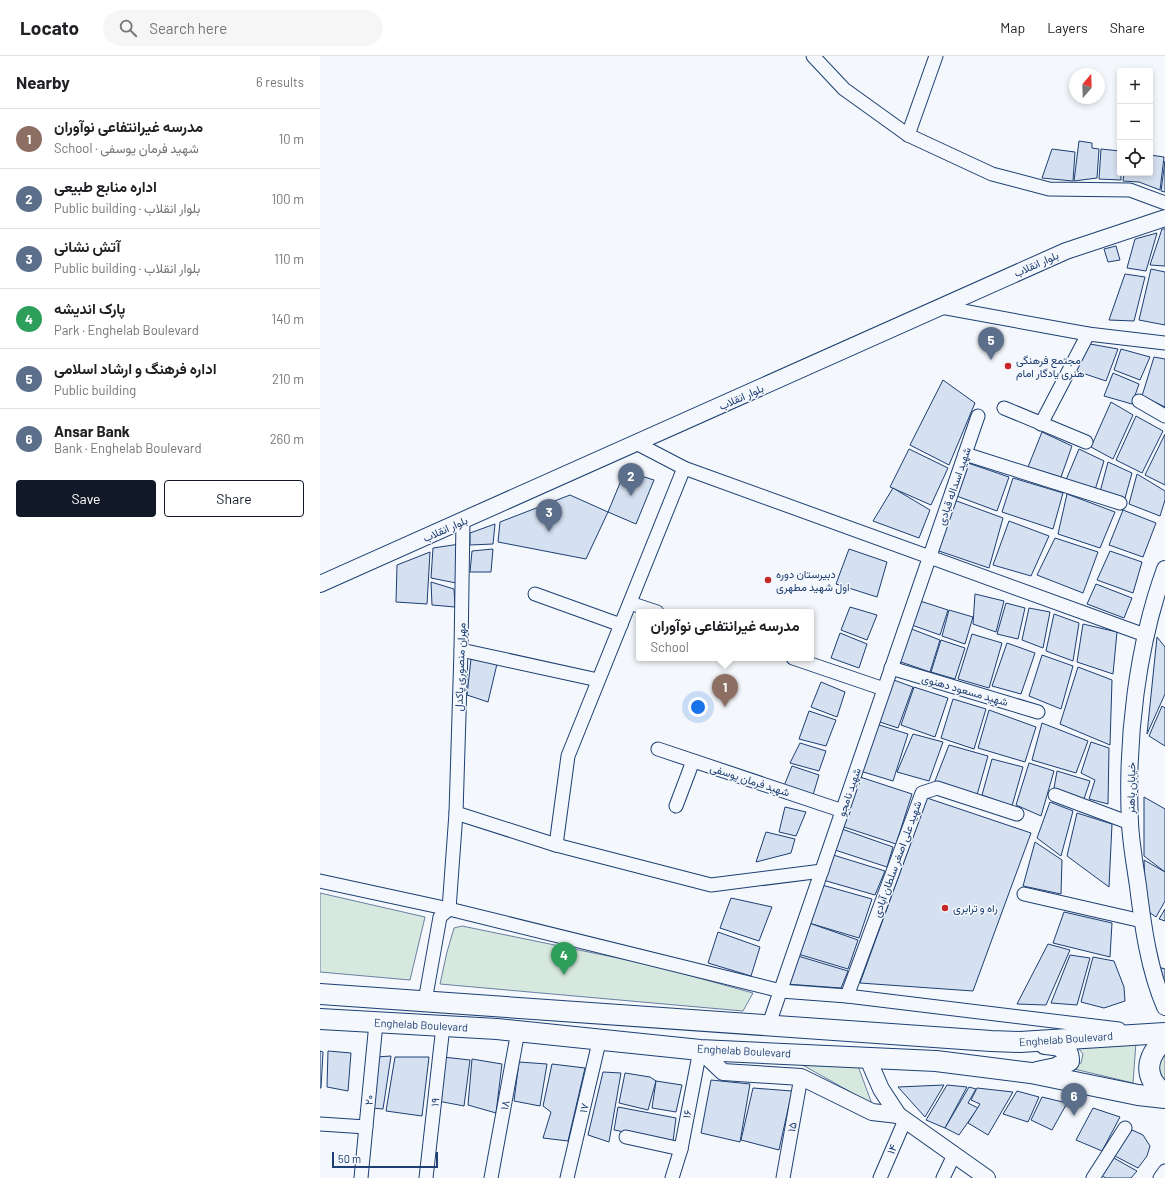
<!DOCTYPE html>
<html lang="en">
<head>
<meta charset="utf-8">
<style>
  body { margin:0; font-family:Barlow,Vazirmatn,sans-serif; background:#f6f6f6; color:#202124 }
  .controls { position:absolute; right:12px; top:12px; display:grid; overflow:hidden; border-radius:4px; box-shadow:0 2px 6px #0003 }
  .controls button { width:36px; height:36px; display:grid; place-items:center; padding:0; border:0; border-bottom:1px solid #e0e0e0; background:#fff; color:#202124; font:20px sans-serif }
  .compass { position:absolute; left:749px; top:12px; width:36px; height:36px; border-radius:50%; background:#fff; box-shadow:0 2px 6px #0003; rotate:19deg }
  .scale { position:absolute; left:12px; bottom:10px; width:106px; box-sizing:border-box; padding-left:4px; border:2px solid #1d3f73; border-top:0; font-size:11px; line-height:14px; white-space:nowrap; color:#1d3f73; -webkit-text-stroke:3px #f4f7fb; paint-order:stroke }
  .you { position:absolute; left:378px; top:651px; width:14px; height:14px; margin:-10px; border:3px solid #fff; border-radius:50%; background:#1a73e8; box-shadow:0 0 0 6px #1a73e833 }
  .badge { display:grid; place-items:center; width:26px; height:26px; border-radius:50%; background:#111827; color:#fff; font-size:13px; font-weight:700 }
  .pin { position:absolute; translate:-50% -33px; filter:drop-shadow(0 1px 2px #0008) }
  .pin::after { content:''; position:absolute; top:21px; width:14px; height:12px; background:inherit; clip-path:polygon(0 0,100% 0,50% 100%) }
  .popup { position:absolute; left:316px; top:553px; width:178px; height:52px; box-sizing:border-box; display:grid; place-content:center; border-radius:4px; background:#fff; filter:drop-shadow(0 1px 3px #0005); font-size:13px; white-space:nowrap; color:#757577 }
  .popup b { font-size:15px; color:#202124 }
  .popup::after { content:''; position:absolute; left:50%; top:100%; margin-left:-8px; border:8px solid transparent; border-top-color:#fff }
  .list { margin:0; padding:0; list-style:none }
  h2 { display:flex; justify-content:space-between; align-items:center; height:52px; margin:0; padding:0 16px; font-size:17px }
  h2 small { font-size:13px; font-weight:400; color:#757577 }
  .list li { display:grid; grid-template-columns:26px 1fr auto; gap:12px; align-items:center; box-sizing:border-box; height:60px; padding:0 16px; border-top:1px solid #e0e0e0 }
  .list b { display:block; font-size:15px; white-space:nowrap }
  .list p { margin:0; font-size:13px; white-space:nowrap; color:#757577 }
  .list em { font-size:13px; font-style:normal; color:#757577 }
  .actions { display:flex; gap:8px; padding:12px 16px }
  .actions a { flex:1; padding:9px 0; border:1px solid #111827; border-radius:4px; text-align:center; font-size:14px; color:#111827 }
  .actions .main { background:#111827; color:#fff }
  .icon { flex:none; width:22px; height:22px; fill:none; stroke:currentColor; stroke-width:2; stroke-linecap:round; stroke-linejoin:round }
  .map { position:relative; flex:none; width:845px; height:1122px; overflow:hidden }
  header { display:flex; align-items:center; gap:24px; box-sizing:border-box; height:56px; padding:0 20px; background:#fff; border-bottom:1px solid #e0e0e0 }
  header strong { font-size:19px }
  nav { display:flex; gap:22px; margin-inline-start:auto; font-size:14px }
  .search { width:280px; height:36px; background:#f6f6f6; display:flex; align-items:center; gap:10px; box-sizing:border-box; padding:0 14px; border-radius:22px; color:#757577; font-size:15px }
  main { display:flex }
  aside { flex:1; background:#fff }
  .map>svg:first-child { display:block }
  .green { fill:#d7e8df; stroke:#687fa3 }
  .building { fill:#d5e0f0; stroke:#1d3f73 }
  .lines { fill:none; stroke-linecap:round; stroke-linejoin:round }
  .minor-casing { stroke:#1d3f73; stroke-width:15 }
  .tertiary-casing { stroke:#1d3f73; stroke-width:18 }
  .primary-casing { stroke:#1d3f73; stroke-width:22 }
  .minor { stroke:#f4f7fb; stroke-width:13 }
  .tertiary { stroke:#f4f7fb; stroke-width:16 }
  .primary { stroke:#f4f7fb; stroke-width:20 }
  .poi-dot { fill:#c62828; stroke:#f4f7fb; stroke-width:1.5 }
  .labels { text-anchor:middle; stroke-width:3; stroke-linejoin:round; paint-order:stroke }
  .street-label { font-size:11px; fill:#1d3f73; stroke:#f4f7fb }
  .poi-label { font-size:11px; fill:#1d3f73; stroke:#f4f7fb; text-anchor:start }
</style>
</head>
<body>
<header>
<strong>Locato</strong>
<div class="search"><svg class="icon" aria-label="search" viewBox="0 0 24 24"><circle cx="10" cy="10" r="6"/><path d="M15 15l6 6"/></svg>Search here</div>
<nav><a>Map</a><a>Layers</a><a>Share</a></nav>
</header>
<main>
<aside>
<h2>Nearby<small>6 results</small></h2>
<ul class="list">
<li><span class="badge" style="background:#8d6e63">1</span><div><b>مدرسه غیرانتفاعی نوآوران</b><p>School · شهید فرمان یوسفی</p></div><em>10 m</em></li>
<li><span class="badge" style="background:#5c6f8a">2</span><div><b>اداره منابع طبیعی</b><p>Public building · بلوار انقلاب</p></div><em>100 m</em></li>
<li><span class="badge" style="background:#5c6f8a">3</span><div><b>آتش نشانی</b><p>Public building · بلوار انقلاب</p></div><em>110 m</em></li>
<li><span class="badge" style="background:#2e9e5b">4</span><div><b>پارک اندیشه</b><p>Park · Enghelab Boulevard</p></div><em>140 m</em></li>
<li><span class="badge" style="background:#5c6f8a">5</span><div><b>اداره فرهنگ و ارشاد اسلامی</b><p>Public building</p></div><em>210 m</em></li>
<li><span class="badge" style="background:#5c6f8a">6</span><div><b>Ansar Bank</b><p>Bank · Enghelab Boulevard</p></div><em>260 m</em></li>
</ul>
<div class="actions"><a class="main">Save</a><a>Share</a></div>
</aside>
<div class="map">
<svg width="845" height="1122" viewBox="0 0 845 1122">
  <rect width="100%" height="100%" fill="#f4f7fb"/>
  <g class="green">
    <polygon points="0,837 105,861 90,924 0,916"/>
    <polygon points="142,870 332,909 433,937 423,955 120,928 127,896 134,872"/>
    <polygon points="816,986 813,1027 750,1012 761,1007 763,998 756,989"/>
    <polygon points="845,992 845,1030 837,1006"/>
    <polygon points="479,1007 538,1010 552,1048"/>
  </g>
  <g class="building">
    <polygon points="759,85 772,87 772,92 779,93 777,122 754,125"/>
    <polygon points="732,93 755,96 753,125 722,122"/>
    <polygon points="781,93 800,95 801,124 779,123"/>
    <polygon points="830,99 844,101 840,134 819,126 803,125 804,117 830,117"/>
    <polygon points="845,105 845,136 841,135"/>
    <polygon points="842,173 845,173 845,210 830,209"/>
    <polygon points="837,177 826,215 807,212 815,183"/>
    <polygon points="796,190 800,204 788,206 784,193"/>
    <polygon points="831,213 845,216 845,269 819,264"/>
    <polygon points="805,218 825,221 814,265 789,264"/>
    <polygon points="770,288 798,293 786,325 753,314"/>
    <polygon points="801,293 830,301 820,324 794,314"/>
    <polygon points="834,301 845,303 845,351 822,340"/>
    <polygon points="793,317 819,328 812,348 784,340"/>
    <polygon points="623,324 655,347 629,409 590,389"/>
    <polygon points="791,346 813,359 793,403 771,391"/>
    <polygon points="816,360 843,375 822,417 796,404"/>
    <polygon points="722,376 752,390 741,421 708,411"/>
    <polygon points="845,378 845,429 825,419"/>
    <polygon points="589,393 628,412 611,449 570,431"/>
    <polygon points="759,393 784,405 775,434 746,424"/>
    <polygon points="645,406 689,421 677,455 634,439"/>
    <polygon points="788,406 812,417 805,442 780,436"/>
    <polygon points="305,415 334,424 316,468 288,456"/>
    <polygon points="817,418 845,435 845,444 840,460 809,448"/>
    <polygon points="693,422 743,437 733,473 682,456"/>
    <polygon points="573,432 610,454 599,482 553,465"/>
    <polygon points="747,438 795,456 780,492 738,478"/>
    <polygon points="250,439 288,456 266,503 178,486 180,466"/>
    <polygon points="634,444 683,462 669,512 616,494"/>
    <polygon points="803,454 836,467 823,501 789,489"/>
    <polygon points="689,465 729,480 711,520 673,509"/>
    <polygon points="175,468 173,488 150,489 150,477"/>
    <polygon points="735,482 778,496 763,537 717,519"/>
    <polygon points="140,488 136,527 111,522 113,492"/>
    <polygon points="173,493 171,516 150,516 152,495"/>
    <polygon points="529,493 567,506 557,541 516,528"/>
    <polygon points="790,495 822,506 813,537 777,524"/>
    <polygon points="110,496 107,548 76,546 77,509"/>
    <polygon points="111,526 134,533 135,551 112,549"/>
    <polygon points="776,528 812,542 804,562 767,548"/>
    <polygon points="655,538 684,545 676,576 653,568"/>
    <polygon points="597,544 628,554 620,579 589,568"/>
    <polygon points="686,547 705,552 698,583 677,578"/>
    <polygon points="530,551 557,559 547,584 521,574"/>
    <polygon points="709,552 730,556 723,592 702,584"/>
    <polygon points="629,554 653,561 645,588 622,580"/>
    <polygon points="734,558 759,567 753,605 726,595"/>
    <polygon points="763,568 797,576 793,618 757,606"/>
    <polygon points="589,572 620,584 610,616 578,605"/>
    <polygon points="520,577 547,588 539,612 511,602"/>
    <polygon points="652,578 682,587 669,632 638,623"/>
    <polygon points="837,581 845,591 845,638 827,678"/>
    <polygon points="621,584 645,592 635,623 611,616"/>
    <polygon points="687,587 715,597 701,638 672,630"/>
    <polygon points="722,599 753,610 741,653 709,640"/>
    <polygon points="151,603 177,608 168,646 147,639"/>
    <polygon points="758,611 792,624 790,689 740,668"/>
    <polygon points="571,623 593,631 578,672 557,665"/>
    <polygon points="501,626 525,636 517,661 491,651"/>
    <polygon points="594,631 628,642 615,681 581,669"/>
    <polygon points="633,643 666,653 654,693 621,682"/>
    <polygon points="842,650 845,652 845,690 829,680"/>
    <polygon points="669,654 716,671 705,706 658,692"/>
    <polygon points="489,655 516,664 506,690 479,683"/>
    <polygon points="722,667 768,685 756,717 712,704"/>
    <polygon points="556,668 588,678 573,725 540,715"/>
    <polygon points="593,678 623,686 609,725 577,716"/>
    <polygon points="771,686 789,692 788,748 769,743 775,724 761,717"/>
    <polygon points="480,687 506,695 499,715 470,707"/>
    <polygon points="629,689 668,700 657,739 615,725"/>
    <polygon points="672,703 703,711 692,750 662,739"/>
    <polygon points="709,707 734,715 721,760 696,749"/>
    <polygon points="472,710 499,719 493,739 464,730"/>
    <polygon points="737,715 770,725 764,743 734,732"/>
    <polygon points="537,720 592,738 576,788 521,770"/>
    <polygon points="824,741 845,753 845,816 824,800"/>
    <polygon points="607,742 711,777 653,935 540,927"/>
    <polygon points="730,746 753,755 741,800 717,782"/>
    <polygon points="465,751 486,756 476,780 459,776"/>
    <polygon points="757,757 792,768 789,831 747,800"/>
    <polygon points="519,772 573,791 567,811 512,793"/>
    <polygon points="446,776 475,783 471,797 436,806"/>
    <polygon points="715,786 742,804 741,838 703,830"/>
    <polygon points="510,798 565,815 555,839 503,824"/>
    <polygon points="824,804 845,816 845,845 836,861 826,854"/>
    <polygon points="502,829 552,843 539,882 489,867"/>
    <polygon points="411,842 452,851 439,885 400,872"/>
    <polygon points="845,853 845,865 839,863"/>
    <polygon points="744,856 792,867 790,901 733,887"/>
    <polygon points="489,867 538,884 528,913 478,898"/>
    <polygon points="398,876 440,891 431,920 388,907"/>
    <polygon points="728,888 750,894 726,949 697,948"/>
    <polygon points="750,899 770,902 757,949 731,947"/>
    <polygon points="478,900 528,915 521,932 466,928"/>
    <polygon points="773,901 794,905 804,931 805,945 784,952 761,946"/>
    <polygon points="838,911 845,913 845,934"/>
    <polygon points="0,995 3,996 1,1032 0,1032"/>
    <polygon points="8,995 31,997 28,1035 7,1031"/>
    <polygon points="71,1000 63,1053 51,1052 56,1001"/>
    <polygon points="75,1001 109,1001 102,1060 66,1055"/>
    <polygon points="123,1001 150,1004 144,1050 118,1045"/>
    <polygon points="152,1003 182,1008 176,1057 148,1049"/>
    <polygon points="199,1006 227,1008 220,1050 194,1045"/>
    <polygon points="232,1008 265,1012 248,1085 223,1082 231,1056 223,1050"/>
    <polygon points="283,1016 301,1017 289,1086 268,1079"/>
    <polygon points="305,1017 330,1021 336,1025 328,1054 299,1047"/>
    <polygon points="391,1024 430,1028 420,1086 381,1077"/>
    <polygon points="336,1025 362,1029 356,1056 332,1052"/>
    <polygon points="624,1029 605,1061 578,1031"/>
    <polygon points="627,1029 647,1031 625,1072 606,1064"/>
    <polygon points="649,1031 656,1033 648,1047 658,1052 639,1079 625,1072"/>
    <polygon points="433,1032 472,1035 459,1094 421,1084"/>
    <polygon points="657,1032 693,1036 668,1079 648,1067 660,1048 651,1044"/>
    <polygon points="697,1035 719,1041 708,1066 683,1058"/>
    <polygon points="722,1041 747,1047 732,1074 711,1064"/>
    <polygon points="298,1051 356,1062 353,1085 294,1074"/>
    <polygon points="773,1052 800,1061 782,1095 756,1084"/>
    <polygon points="810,1073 823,1079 830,1090 827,1100 818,1112 793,1099"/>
    <polygon points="792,1101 817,1115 811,1122 786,1122 780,1119"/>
  </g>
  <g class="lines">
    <defs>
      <g id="minor">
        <polyline points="493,0 524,33 588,79 672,118 729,133 810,134 845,147"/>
        <polyline points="588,79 616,0"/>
        <polyline points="621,251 768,278 845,287"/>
        <polyline points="819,345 845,360"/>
        <polyline points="684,352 766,386"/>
        <polyline points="721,368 768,278"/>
        <polyline points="316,387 364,412 825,579"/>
        <polyline points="645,398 800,447"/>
        <polyline points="364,412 248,700 236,789 391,829 502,815"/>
        <polyline points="143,464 141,594 136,757 236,789"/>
        <polyline points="215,538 301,569"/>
        <polyline points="310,547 337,556"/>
        <polyline points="141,594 278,624"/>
        <polyline points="473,602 564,633"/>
        <polyline points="571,612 718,656"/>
        <polyline points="338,693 523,755"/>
        <polyline points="735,739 810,767"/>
        <polyline points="356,750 373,705"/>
        <polyline points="0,825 129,853 461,935 527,940 799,973"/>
        <polyline points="704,838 822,865"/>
        <polyline points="527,940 602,737 617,732 697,758"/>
        <polyline points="105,945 120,861 129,853 136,757"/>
        <polyline points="448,971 658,360"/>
        <polyline points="0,1068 46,1071"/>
        <polyline points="306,1081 361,1093"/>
        <polyline points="41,1122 56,967"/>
        <polyline points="106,1122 123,970"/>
        <polyline points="171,1122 198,975"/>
        <polyline points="247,1122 280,982"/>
        <polyline points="352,1122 361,1093 380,994"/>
        <polyline points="463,1122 481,1021"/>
        <polyline points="560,1122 585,1064"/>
        <polyline points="623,1122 634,1099"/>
        <polyline points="773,1122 805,1072"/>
        <polyline points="840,1122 845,1115"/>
      </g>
      <g id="tertiary">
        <path d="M845 513C817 590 806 685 810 767 811 788 815 809 818 830 823 871 829 914 845 951"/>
        <polyline points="0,528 746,195 845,162"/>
        <polyline points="380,994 403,1016 481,1021 552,1056 578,1059 561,1033 548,1003"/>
        <polyline points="578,1059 667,1122"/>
      </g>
      <g id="primary">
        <polyline points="0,938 671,985 700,986 845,977"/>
        <polyline points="0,963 177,973 380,994 616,1005 711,1017 818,1039 845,1042"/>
        <path d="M845 983C826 1001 822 1021 845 1038"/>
        <path d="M717 1016 736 1012 749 1005C749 990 738 989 725 988"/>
      </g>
    </defs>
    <use href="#minor" class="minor-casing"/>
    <use href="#tertiary" class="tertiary-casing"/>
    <use href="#primary" class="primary-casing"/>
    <use href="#minor" class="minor"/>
    <use href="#tertiary" class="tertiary"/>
    <use href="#primary" class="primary"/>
  </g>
  <g class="poi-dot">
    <circle cx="688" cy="310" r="4"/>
    <circle cx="448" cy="524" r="4"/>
    <circle cx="625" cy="852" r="4"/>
  </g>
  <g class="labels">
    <g class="street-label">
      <text transform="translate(716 208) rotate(-24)" y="4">بلوار انقلاب</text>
      <text transform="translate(421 341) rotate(-24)" y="4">بلوار انقلاب</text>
      <text transform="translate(634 430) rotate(-71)" y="4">شهید اسداله قبادی</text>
      <text transform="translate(125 473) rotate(-24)" y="4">بلوار انقلاب</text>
      <text transform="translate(140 611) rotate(-88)" y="4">مهران منصوری پاکدل</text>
      <text transform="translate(645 634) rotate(16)" y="4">شهید مسعود دهنوی</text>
      <text transform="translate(430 724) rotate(18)" y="4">شهید فرمان یوسفی</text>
      <text transform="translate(811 732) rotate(-89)" y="4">خیابان باهنر</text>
      <text transform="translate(529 736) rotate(-71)" y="4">شهید نامجو</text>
      <text transform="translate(577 803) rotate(-70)" y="4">شهید علی اصغر سلطان آبادی</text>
      <text transform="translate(101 969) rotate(3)" y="4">Enghelab Boulevard</text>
      <text transform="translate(746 983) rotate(-4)" y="4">Enghelab Boulevard</text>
      <text transform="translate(424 995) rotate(3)" y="4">Enghelab Boulevard</text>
      <text transform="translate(49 1044) rotate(-84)" y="4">۲۰</text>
      <text transform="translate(115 1046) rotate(-84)" y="4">۱۹</text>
      <text transform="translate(185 1049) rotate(-79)" y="4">۱۸</text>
      <text transform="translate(264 1052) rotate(-77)" y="4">۱۷</text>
      <text transform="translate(367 1058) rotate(-79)" y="4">۱۶</text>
      <text transform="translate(472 1071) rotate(-80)" y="4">۱۵</text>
      <text transform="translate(572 1093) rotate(-67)" y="4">۱۴</text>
    </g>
    <g class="poi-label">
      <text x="696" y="308">مجتمع فرهنگی<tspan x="696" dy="13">هنری یادگار امام</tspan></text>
      <text x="456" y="522">دبیرستان دوره<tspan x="456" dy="13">اول شهید مطهری</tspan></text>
      <text x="633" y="856">راه و ترابری</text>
    </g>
  </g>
</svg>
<div class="controls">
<button>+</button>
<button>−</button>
<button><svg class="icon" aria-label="locate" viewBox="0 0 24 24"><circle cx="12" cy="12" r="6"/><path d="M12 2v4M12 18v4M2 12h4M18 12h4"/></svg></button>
</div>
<svg class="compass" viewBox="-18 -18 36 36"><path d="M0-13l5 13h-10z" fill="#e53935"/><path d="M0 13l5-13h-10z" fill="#757577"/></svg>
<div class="scale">50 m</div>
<div class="you"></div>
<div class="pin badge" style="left:405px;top:651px;background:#8d6e63">1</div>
<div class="popup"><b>مدرسه غیرانتفاعی نوآوران</b>School</div>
<div class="pin badge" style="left:311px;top:440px;background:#5c6f8a">2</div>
<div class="pin badge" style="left:229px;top:476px;background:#5c6f8a">3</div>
<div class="pin badge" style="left:244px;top:919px;background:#2e9e5b">4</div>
<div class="pin badge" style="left:671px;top:304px;background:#5c6f8a">5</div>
<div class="pin badge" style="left:754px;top:1060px;background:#5c6f8a">6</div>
</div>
</main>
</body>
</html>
